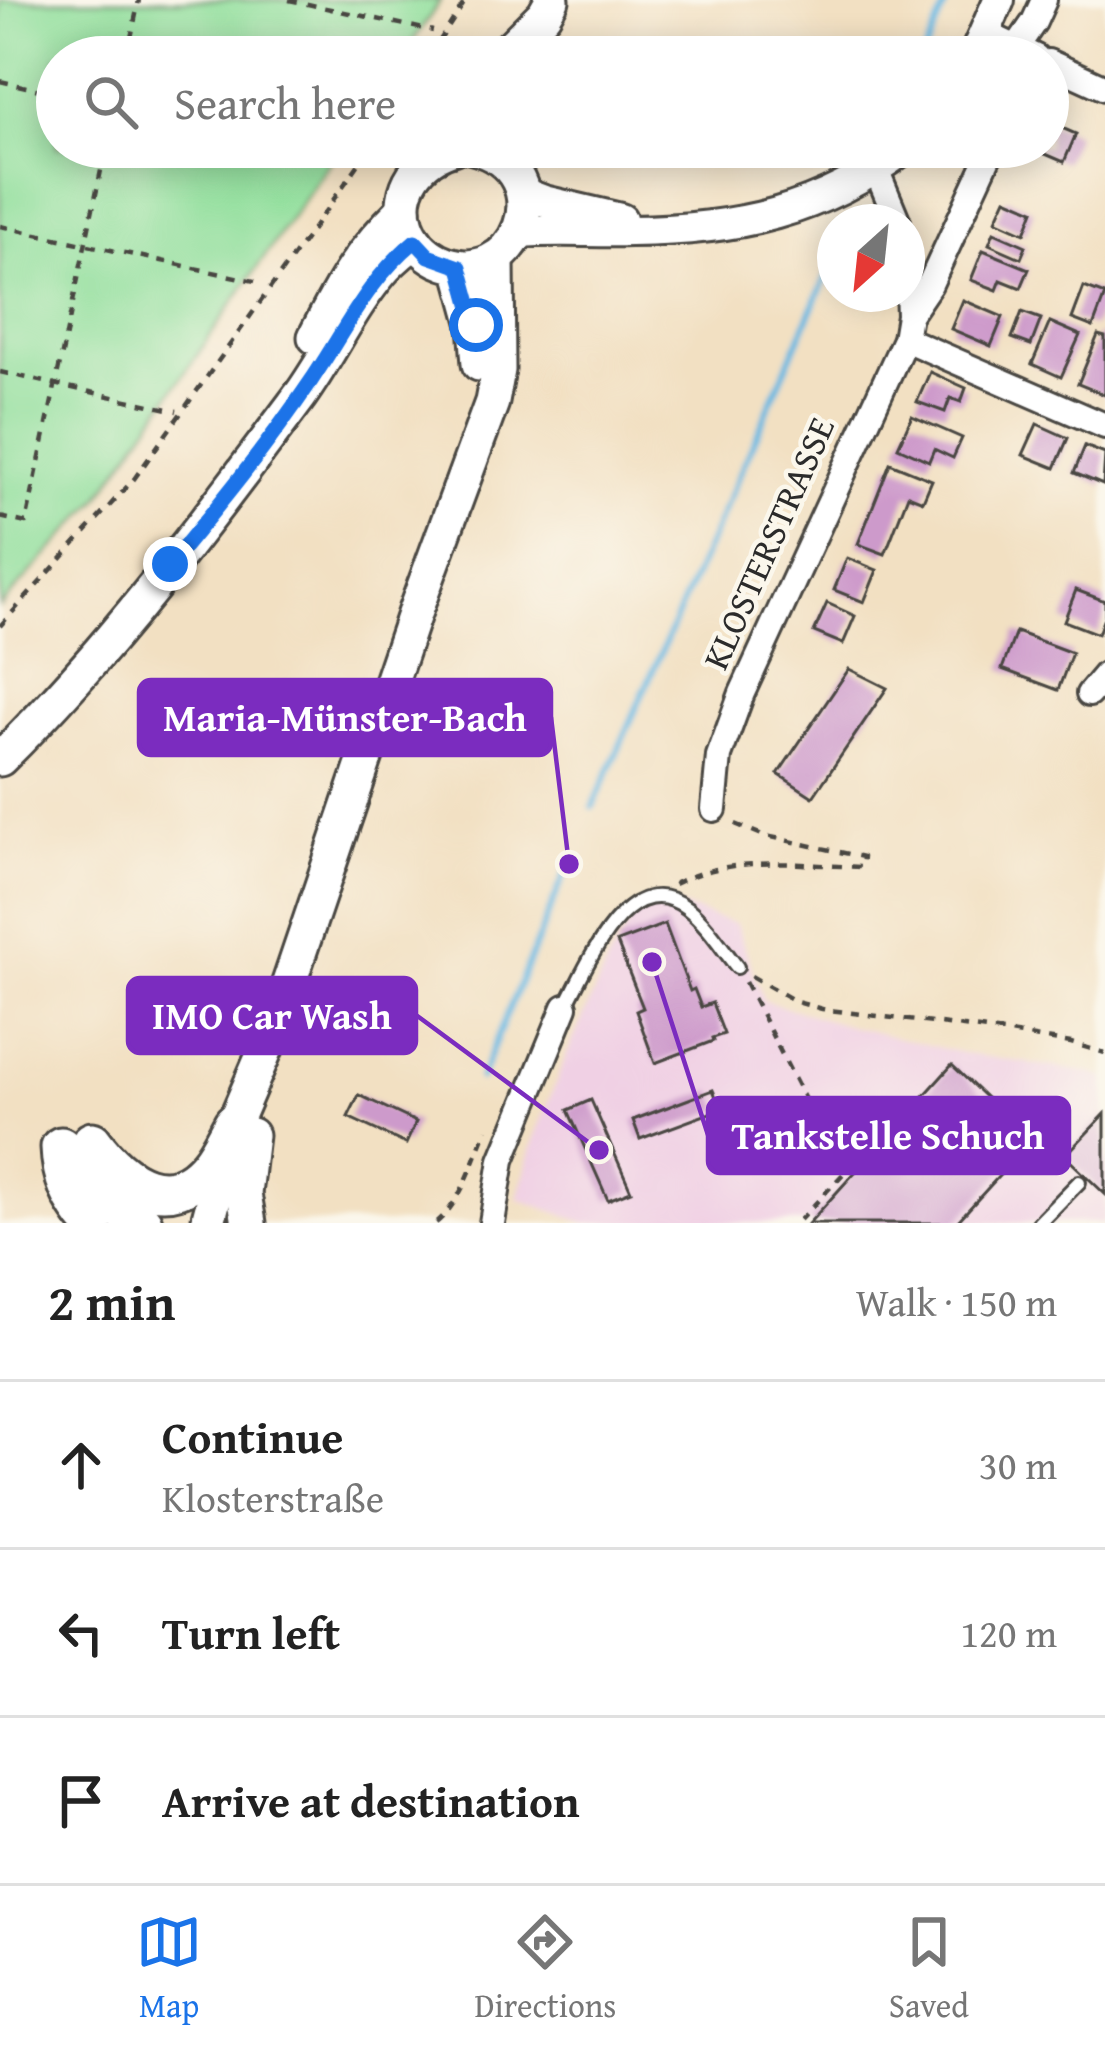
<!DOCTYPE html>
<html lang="en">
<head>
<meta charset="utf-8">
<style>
  body { margin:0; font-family:"Gentium Book Plus",serif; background:#f2f2f2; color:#222 }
  .compass { position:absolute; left:817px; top:204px; width:108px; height:108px; border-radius:50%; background:#fff; box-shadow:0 6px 30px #0003; rotate:207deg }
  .stop { position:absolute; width:36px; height:36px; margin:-27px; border:9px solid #1a73e8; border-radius:50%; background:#fff }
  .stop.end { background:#1a73e8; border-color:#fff; box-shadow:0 3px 12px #0008 }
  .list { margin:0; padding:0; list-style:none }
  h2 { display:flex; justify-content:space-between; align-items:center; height:156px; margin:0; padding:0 48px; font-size:51px }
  h2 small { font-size:39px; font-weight:400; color:#767676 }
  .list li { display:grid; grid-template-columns:78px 1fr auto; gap:36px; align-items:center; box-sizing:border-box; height:168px; padding:0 48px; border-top:3px solid #e0e0e0 }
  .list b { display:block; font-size:45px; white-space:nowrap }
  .list p { margin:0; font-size:39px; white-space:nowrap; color:#767676 }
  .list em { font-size:39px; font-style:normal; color:#767676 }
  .icon { flex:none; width:66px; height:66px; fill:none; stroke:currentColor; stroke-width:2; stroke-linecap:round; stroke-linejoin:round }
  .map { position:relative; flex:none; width:1105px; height:1223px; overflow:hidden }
  .search { position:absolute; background:#fff; box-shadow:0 6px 30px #0003; left:36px; right:36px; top:36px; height:132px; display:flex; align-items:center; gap:30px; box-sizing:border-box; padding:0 42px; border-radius:66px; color:#767676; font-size:45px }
  .sheet { height:660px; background:#fff }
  nav { display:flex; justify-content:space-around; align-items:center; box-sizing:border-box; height:168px; border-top:3px solid #e0e0e0; background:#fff; font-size:33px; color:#767676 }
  nav a { display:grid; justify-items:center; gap:6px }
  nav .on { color:#1a73e8 }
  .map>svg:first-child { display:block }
  .built { fill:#f0d0e4 }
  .green { fill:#92df9d; stroke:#5e8564; stroke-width:3 }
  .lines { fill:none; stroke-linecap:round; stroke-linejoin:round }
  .stream { stroke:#66b8e2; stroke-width:6 }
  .building { fill:#cd9acb }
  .service-casing { stroke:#494642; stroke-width:18 }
  .minor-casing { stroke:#494642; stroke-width:30 }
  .tertiary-casing { stroke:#494642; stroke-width:36 }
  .secondary-casing { stroke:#494642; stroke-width:39 }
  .trunk-casing { stroke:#494642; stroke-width:45 }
  .path { stroke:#494642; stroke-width:4.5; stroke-dasharray:9 9; stroke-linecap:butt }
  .service { stroke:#fff; stroke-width:12 }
  .minor { stroke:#fff; stroke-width:24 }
  .tertiary { stroke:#fff; stroke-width:30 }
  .secondary { stroke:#fff; stroke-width:33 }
  .trunk { stroke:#fff; stroke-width:39 }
  .route { stroke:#1a73e8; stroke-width:15 }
  .labels { text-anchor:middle; stroke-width:9; stroke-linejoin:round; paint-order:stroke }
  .street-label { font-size:36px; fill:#2b2b2b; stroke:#fbf7ec }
  .leader { fill:none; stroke:#7b2cbf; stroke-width:4.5 }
  .callout-dot { fill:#7b2cbf; stroke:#fbf7ec; stroke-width:4.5 }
  .callout { fill:#7b2cbf; stroke:#7b2cbf; stroke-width:4.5 }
  .callout-label { font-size:39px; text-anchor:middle; font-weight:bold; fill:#fff }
</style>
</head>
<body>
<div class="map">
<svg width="1105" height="1223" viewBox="0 0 1105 1223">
  <rect width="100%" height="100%" fill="#fbf7ec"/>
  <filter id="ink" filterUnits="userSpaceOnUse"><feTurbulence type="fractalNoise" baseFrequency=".00833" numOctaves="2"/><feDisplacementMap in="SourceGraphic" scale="24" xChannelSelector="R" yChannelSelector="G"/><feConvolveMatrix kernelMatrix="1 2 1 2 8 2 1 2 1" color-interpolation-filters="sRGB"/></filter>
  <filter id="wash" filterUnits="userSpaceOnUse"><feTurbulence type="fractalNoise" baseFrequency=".004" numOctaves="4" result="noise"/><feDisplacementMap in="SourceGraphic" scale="48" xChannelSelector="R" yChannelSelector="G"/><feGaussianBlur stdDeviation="2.7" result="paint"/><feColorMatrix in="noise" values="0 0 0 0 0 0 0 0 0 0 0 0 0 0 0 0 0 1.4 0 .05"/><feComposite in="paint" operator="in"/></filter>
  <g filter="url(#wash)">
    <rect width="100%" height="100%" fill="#f2e0c2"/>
    <polygon class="built" points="664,904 685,908 736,924 764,1001 852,1027 962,1053 1086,1072 1105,1078 1105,1223 586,1223 518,1199 535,1136 566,1056 610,957 634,916 647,907"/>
    <polygon class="green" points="0,0 441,0 402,57 57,57 57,147 340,147 97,501 0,607"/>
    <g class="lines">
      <g class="stream">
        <polyline points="923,57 948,0"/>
        <polyline points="593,807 834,259"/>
        <polyline points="480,1079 569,864"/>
      </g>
    </g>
    <g id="blocks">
      <g class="building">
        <polygon points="1048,122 1076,134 1064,162 1029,147 1048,147"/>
        <polygon points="1006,198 1034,210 1025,233 996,220"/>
        <polygon points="994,232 1026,246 1021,258 989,244"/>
        <polygon points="983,250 1029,269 1021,288 1001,280 997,290 971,280"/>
        <polygon points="1084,287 1105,295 1093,327 1072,319"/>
        <polygon points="963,300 1003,317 991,346 951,329"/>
        <polygon points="1022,312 1041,319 1031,345 1012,338"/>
        <polygon points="1050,322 1080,335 1061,377 1032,364"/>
        <polygon points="1098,335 1105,337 1105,395 1078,384"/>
        <polygon points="930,372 966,388 961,402 950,398 945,412 917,402"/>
        <polygon points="912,416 962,438 953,458 934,449 929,461 898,447"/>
        <polygon points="1037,424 1068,438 1055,468 1023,455"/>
        <polygon points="1085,446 1105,454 1103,485 1074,473"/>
        <polygon points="890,463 932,480 923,501 908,495 885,554 858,544"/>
        <polygon points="847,558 877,570 864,602 834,590"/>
        <polygon points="1076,590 1105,601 1105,615 1098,634 1064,621"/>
        <polygon points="827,603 855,616 843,644 814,632"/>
        <polygon points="1016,632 1072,653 1058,690 1002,669"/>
        <polygon points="849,669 887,688 813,797 778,774"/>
        <polygon points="665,924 690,991 694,989 701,1007 712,1003 724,1034 712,1038 713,1041 655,1063 636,1011 643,1008 617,942"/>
        <polygon points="952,1065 1031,1141 956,1223 809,1223"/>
        <polygon points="713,1090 721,1109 640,1139 633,1120"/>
        <polygon points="359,1095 416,1122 406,1144 348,1117"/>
        <polygon points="591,1100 631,1191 608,1200 568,1110"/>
        <polygon points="1105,1114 1105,1194 1065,1156"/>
      </g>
    </g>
  </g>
  <g filter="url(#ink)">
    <use href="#blocks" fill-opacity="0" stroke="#494642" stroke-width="3"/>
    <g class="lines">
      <defs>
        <g id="service">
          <path d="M565 1007C587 967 627 863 687 908 707 924 721 947 737 967"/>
          <polyline points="1039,1223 1079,1182"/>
        </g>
        <g id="minor">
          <polyline points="985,33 1036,57"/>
          <polyline points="1016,48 1034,22 1044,0"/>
          <polyline points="1048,62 1105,88"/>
          <polyline points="876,169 898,222"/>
          <polyline points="909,315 930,284 993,147"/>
          <polyline points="905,339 1105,426"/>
          <polyline points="1089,694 1105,675"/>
          <polyline points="714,809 719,756 742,693 905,339 909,315 907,264"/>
          <polyline points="492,1223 502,1160 565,1007"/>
        </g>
        <g id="tertiary">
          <polyline points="974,57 999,0"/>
          <polyline points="523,193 544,201 621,219"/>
          <path d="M519 232C556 229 593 232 630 231 736 230 820 213 906 147"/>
        </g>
        <g id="secondary">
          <polyline points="501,57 544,14 552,0"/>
          <path d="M455 147C420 156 395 189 407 225 412 240 424 253 438 260 516 297 567 172 473 147"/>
          <polyline points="460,267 476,325 479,364"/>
          <path d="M315 337C343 282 359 253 404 209"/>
          <path d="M0 759C110 651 208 519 300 396 329 356 349 310 381 272 391 260 403 251 415 241"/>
          <polyline points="209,1218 234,1123 270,1039 415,611 492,402 498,370 497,258"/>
          <polyline points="249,1223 244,1194 251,1135"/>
        </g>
        <g id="trunk">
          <path d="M92 1142C122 1183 169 1214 209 1165 219 1153 226 1137 234 1123"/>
          <path d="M61 1147C62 1178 72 1200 92 1223"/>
          <path d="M92 1148C93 1184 110 1208 142 1223"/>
        </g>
      </defs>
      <use href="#service" class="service-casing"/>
      <use href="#minor" class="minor-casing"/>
      <use href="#tertiary" class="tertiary-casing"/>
      <use href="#secondary" class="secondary-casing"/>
      <use href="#trunk" class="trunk-casing"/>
      <g class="path">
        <polyline points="289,0 433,31"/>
        <polyline points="127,57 139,0"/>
        <polyline points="429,57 466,0"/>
        <polyline points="0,81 57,94"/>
        <polyline points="295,147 356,160"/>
        <polyline points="0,226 259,282"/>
        <polyline points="0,372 177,411"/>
        <polyline points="0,517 26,523 106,147"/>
        <polyline points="0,626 134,479 371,147"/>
        <path d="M674 884C732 854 799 865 862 867L863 857 762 835 733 823"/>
        <polyline points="751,976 797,1002 822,1009 1003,1032 1071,1043 1105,1053"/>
        <polyline points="745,982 843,1174 797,1223"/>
        <path d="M436 1223C462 1202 474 1160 487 1129"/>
      </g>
      <use href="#service" class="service"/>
      <use href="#minor" class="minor"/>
      <use href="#tertiary" class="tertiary"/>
      <use href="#secondary" class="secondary"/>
      <use href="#trunk" class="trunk"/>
    </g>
  </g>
  <g class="lines" filter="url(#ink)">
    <path class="route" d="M170 564C219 505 268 445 311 381 346 329 366 282 415 241L429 256 460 267 476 325"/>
  </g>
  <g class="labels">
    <g class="street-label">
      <text transform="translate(768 543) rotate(-66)" y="13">KLOSTERSTRASSE</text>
    </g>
  </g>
  <path class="leader" d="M569 864L551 717M599 1150L416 1015M652 962L708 1135"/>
  <g class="callout-dot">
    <circle cx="569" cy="864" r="12"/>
    <circle cx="599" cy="1150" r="12"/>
    <circle cx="652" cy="962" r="12"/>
  </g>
  <g class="callout">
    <rect x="139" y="680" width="412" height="75" rx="12"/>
    <rect x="128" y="978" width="288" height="75" rx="12"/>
    <rect x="708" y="1098" width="361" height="75" rx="12"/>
  </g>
  <g class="callout-label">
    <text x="345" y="731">Maria-Münster-Bach</text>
    <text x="272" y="1029">IMO Car Wash</text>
    <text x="888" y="1149">Tankstelle Schuch</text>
  </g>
</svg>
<svg class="compass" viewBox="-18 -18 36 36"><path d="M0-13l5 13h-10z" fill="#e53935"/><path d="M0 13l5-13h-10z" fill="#767676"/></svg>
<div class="stop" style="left:476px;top:325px"></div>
<div class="stop end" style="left:170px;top:564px"></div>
<div class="search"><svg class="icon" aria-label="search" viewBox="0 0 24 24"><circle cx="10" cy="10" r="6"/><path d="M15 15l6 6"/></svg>Search here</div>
</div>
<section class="sheet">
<h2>2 min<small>Walk · 150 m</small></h2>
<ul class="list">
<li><svg class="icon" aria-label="ahead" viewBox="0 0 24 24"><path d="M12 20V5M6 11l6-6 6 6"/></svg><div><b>Continue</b><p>Klosterstraße</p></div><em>30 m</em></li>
<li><svg class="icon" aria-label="left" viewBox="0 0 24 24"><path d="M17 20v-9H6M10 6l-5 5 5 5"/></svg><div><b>Turn left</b></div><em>120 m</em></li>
<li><svg class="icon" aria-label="arrive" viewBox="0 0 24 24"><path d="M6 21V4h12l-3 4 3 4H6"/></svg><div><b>Arrive at destination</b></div></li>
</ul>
</section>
<nav>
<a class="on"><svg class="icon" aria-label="map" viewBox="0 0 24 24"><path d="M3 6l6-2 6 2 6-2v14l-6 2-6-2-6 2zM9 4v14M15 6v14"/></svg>Map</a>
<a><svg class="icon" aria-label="directions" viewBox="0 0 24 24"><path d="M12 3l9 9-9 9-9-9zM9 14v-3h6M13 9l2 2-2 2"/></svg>Directions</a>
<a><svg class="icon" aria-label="saved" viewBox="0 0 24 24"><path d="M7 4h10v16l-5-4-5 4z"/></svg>Saved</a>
</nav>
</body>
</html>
